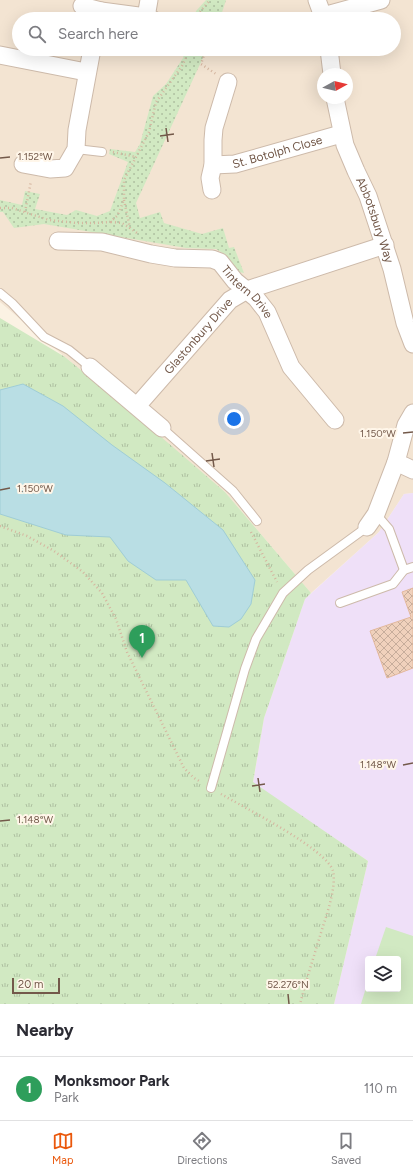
<!DOCTYPE html>
<html lang="en">
<head>
<meta charset="utf-8">
<style>
  body { margin:0; font-family:Figtree,sans-serif; background:#f7f7f7; color:#2b2b33 }
  .controls { position:absolute; right:12px; bottom:12px; display:grid; overflow:hidden; border-radius:4px; box-shadow:0 4px 16px #0002 }
  .controls button { width:36px; height:36px; display:grid; place-items:center; padding:0; border:0; border-bottom:1px solid #e1e1e2; background:#fff; color:#2b2b33; font:20px sans-serif }
  .compass { position:absolute; left:317px; top:68px; width:36px; height:36px; border-radius:50%; background:#fff; box-shadow:0 4px 16px #0002; rotate:82deg }
  .scale { position:absolute; left:12px; bottom:10px; width:48px; box-sizing:border-box; padding-left:4px; border:2px solid #73594a; border-top:0; font-size:11px; line-height:14px; white-space:nowrap; color:#73594a; -webkit-text-stroke:3px #fff6e9; paint-order:stroke }
  .you { position:absolute; left:234px; top:419px; width:14px; height:14px; margin:-10px; border:3px solid #fff; border-radius:50%; background:#1a73e8; box-shadow:0 0 0 6px #1a73e833 }
  .badge { display:grid; place-items:center; width:26px; height:26px; border-radius:50%; background:#ea580c; color:#fff; font-size:13px; font-weight:700 }
  .pin { position:absolute; translate:-50% -33px; filter:drop-shadow(0 1px 2px #0008) }
  .pin::after { content:''; position:absolute; top:21px; width:14px; height:12px; background:inherit; clip-path:polygon(0 0,100% 0,50% 100%) }
  .list { margin:0; padding:0; list-style:none }
  h2 { display:flex; justify-content:space-between; align-items:center; height:52px; margin:0; padding:0 16px; font-size:17px }
  h2 small { font-size:13px; font-weight:400; color:#7c7c81 }
  .list li { display:grid; grid-template-columns:26px 1fr auto; gap:12px; align-items:center; box-sizing:border-box; height:64px; padding:0 16px; border-top:1px solid #e1e1e2 }
  .list b { display:block; font-size:15px; white-space:nowrap }
  .list p { margin:0; font-size:13px; white-space:nowrap; color:#7c7c81 }
  .list em { font-size:13px; font-style:normal; color:#7c7c81 }
  .icon { flex:none; width:22px; height:22px; fill:none; stroke:currentColor; stroke-width:2; stroke-linecap:round; stroke-linejoin:round }
  .map { position:relative; flex:none; width:413px; height:1004px; overflow:hidden }
  .search { position:absolute; background:#fff; box-shadow:0 4px 16px #0002; left:12px; right:12px; top:12px; height:44px; display:flex; align-items:center; gap:10px; box-sizing:border-box; padding:0 14px; border-radius:22px; color:#7c7c81; font-size:15px }
  .sheet { height:116px; background:#fff }
  nav { display:flex; justify-content:space-around; align-items:center; box-sizing:border-box; height:56px; border-top:1px solid #e1e1e2; background:#fff; font-size:11px; color:#7c7c81 }
  nav a { display:grid; justify-items:center; gap:2px }
  nav .on { color:#ea580c }
  .map>svg:first-child { display:block }
  .residential { fill:#f3e4d2; fill-rule:evenodd }
  .education { fill:#efe0f8; fill-rule:evenodd }
  .grass { fill:url(#grass-dots) }
  .park { fill:url(#park-tufts) }
  .pitch { fill:#d1e9c2 }
  .water { fill:#b9dee4; stroke:#9fcdd6 }
  .building { fill:url(#building-cross-hatch); stroke:#e2b89d }
  .lines { fill:none; stroke-linecap:round; stroke-linejoin:round }
  .service-casing { stroke:#cdbaaa; stroke-width:10 }
  .minor-casing { stroke:#cdbaaa; stroke-width:19 }
  .path { stroke:#d5b59f; stroke-width:2.5; stroke-dasharray:1 3; stroke-linecap:butt }
  .service { stroke:#fff; stroke-width:8 }
  .minor { stroke:#fff; stroke-width:17 }
  .ticks { fill:none; stroke:#73594a; stroke-width:1.5 }
  .labels { text-anchor:middle; stroke-width:4; stroke-linejoin:round; paint-order:stroke }
  .street-label { font-size:12px; fill:#73594a; stroke:#fff6e9 }
  .ticks-label { font-size:10px; text-anchor:middle; fill:#73594a; stroke:#fff6e9; stroke-width:4; stroke-linejoin:round; paint-order:stroke }
</style>
</head>
<body>
<div class="map">
<svg width="413" height="1004" viewBox="0 0 413 1004">
  <defs>
    <pattern id="grass-dots" width="8" height="8" patternUnits="userSpaceOnUse"><rect width="8" height="8" fill="#d1e9c2"/><path d="M2 2h.1M6 6h.1" fill="none" stroke="#aec0a0" stroke-width="1.8" stroke-linecap="round"/></pattern>
    <pattern id="park-tufts" width="24" height="20" patternUnits="userSpaceOnUse"><rect width="24" height="20" fill="#d1e9c2"/><path d="M3 7l-1-3M5 7V3M7 7l1-3M15 17l-1-3M17 17v-4M19 17l1-3" fill="none" stroke="#aec0a0"/></pattern>
    <pattern id="building-cross-hatch" width="8" height="8" patternUnits="userSpaceOnUse"><rect width="8" height="8" fill="#f0d1bc"/><path d="M0 0l8 8M0 8l8-8" fill="none" stroke="#c7ad9b"/></pattern>
  </defs>
  <rect width="100%" height="100%" fill="#fbf2e3"/>
  <path class="residential" d="M0 0H413V493L404 494 379 532 311 593 225 492 0 302ZM19 19H394V49H19ZM323 74H347V98H323Z"/>
  <path class="education" d="M413 493V1004H334L368 861 253 783 264 718 305 599 379 532 404 494ZM368 959H398V989H368Z"/>
  <g class="grass">
    <polygon points="206,0 226,0 220,19 194,19 196,11"/>
    <polygon points="185,49 207,49 136,203 140,218 160,212 164,223 202,234 223,228 229,248 234,247 244,273 239,272 226,255 216,249 186,248 44,224 14,228 3,212 0,212 0,200 22,205 25,191 40,194 35,209 67,215 76,210 97,216 110,211 128,162 109,154 110,149 135,152 140,144 153,96 166,84 183,58"/>
  </g>
  <polygon class="park" points="0,318 65,357 138,417 225,492 311,593 305,599 264,718 253,782 368,861 334,1004 0,1004"/>
  <polygon class="pitch" points="386,927 413,936 413,1004 361,1004 368,981 368,989 398,989 398,959 375,959"/>
  <polygon class="water" points="23,384 63,406 112,445 165,483 223,530 255,580 251,604 241,619 229,627 213,626 186,580 156,580 128,561 110,537 66,535 0,514 0,390"/>
  <polygon class="building" points="413,588 413,668 387,678 370,631 411,617 402,592"/>
  <g class="lines">
    <defs>
      <g id="service">
        <polyline points="76,149 102,152"/>
        <polyline points="0,293 12,303 44,337 69,350 90,367"/>
        <polyline points="162,428 233,491 257,521"/>
        <polyline points="376,514 389,529 404,570 413,567"/>
        <polyline points="340,603 393,584 404,570"/>
        <polyline points="211,788 245,669 256,639 283,593 308,570 367,527"/>
      </g>
      <g id="minor">
        <polyline points="149,0 146,17 152,19"/>
        <polyline points="317,0 324,19"/>
        <polyline points="82,6 101,11"/>
        <polyline points="323,16 381,0"/>
        <polyline points="99,19 101,11 146,17"/>
        <polyline points="329,49 332,74"/>
        <polyline points="0,55 86,72"/>
        <path id="s1" d="M335 98 345 145 356 171 368 196 392 269 405 323 413 344"/>
        <polyline points="23,164 50,169 65,168 76,149 77,130 92,49"/>
        <path id="s2" d="M213 165 235 164 341 134"/>
        <polyline points="212,190 210,178 213,165 213,140 214,128 228,82"/>
        <path id="s3" d="M58 241 102 242 151 254 175 258 212 259 220 262 235 281 256 298 267 312 291 367 335 420"/>
        <polyline points="90,367 162,428"/>
        <path id="s4" d="M137 406 230 300 247 290 385 245"/>
        <polyline points="413,413 406,425 396,462 413,470"/>
        <polyline points="367,527 376,514 396,462"/>
      </g>
    </defs>
    <use href="#service" class="service-casing"/>
    <use href="#minor" class="minor-casing"/>
    <g class="path">
      <polyline points="197,19 198,14 210,0"/>
      <polyline points="206,49 201,64 216,74"/>
      <polyline points="113,152 136,157"/>
      <polyline points="124,200 130,228 137,233"/>
      <polyline points="0,208 12,208 49,220 77,223 96,223 110,222 117,216 120,210 124,199 124,180 149,132 156,102 182,66 190,49"/>
      <polyline points="25,212 31,181"/>
      <polyline points="111,222 122,223 130,228"/>
      <polyline points="0,526 27,536 54,551 83,572 102,593 116,619 127,652 184,768 194,778 201,782"/>
      <polyline points="251,532 277,582"/>
      <path d="M221 794C243 807 327 849 333 871 337 888 325 919 320 936 313 959 306 981 300 1004"/>
    </g>
    <use href="#service" class="service"/>
    <use href="#minor" class="minor"/>
  </g>
  <path class="ticks" d="M166 128 168 142M160 136 174 134M0 158 10 157M403 433 413 432M212 453 214 467M206 461 220 459M0 490 10 488M403 765 413 763M258 778 260 792M252 786 265 784M0 821 10 820M288 994 289 1004"/>
  <g class="labels">
    <g class="street-label">
      <text dy="4" stroke="none"><textPath href="#s2" startOffset="66">St. Botolph Close</textPath></text>
      <text dy="4" stroke="none"><textPath href="#s1" startOffset="129">Abbotsbury Way</textPath></text>
      <text dy="4" stroke="none"><textPath href="#s3" startOffset="205">Tintern Drive</textPath></text>
      <text dy="4" stroke="none"><textPath href="#s4" startOffset="93">Glastonbury Drive</textPath></text>
    </g>
  </g>
  <g class="ticks-label">
    <text x="35" y="160">1.152°W</text>
    <text x="378" y="437">1.150°W</text>
    <text x="35" y="492">1.150°W</text>
    <text x="378" y="768">1.148°W</text>
    <text x="35" y="823">1.148°W</text>
    <text x="288" y="988">52.276°N</text>
  </g>
</svg>
<div class="controls">
<button><svg class="icon" aria-label="layers" viewBox="0 0 24 24"><path d="M12 4l9 5-9 5-9-5zM3 14l9 5 9-5"/></svg></button>
</div>
<svg class="compass" viewBox="-18 -18 36 36"><path d="M0-13l5 13h-10z" fill="#e53935"/><path d="M0 13l5-13h-10z" fill="#7c7c81"/></svg>
<div class="scale">20 m</div>
<div class="you"></div>
<div class="pin badge" style="left:142px;top:658px;background:#2e9e5b">1</div>
<div class="search"><svg class="icon" aria-label="search" viewBox="0 0 24 24"><circle cx="10" cy="10" r="6"/><path d="M15 15l6 6"/></svg>Search here</div>
</div>
<section class="sheet">
<h2>Nearby<small></small></h2>
<ul class="list">
<li><span class="badge" style="background:#2e9e5b">1</span><div><b>Monksmoor Park</b><p>Park</p></div><em>110 m</em></li>
</ul>
</section>
<nav>
<a class="on"><svg class="icon" aria-label="map" viewBox="0 0 24 24"><path d="M3 6l6-2 6 2 6-2v14l-6 2-6-2-6 2zM9 4v14M15 6v14"/></svg>Map</a>
<a><svg class="icon" aria-label="directions" viewBox="0 0 24 24"><path d="M12 3l9 9-9 9-9-9zM9 14v-3h6M13 9l2 2-2 2"/></svg>Directions</a>
<a><svg class="icon" aria-label="saved" viewBox="0 0 24 24"><path d="M7 4h10v16l-5-4-5 4z"/></svg>Saved</a>
</nav>
</body>
</html>
